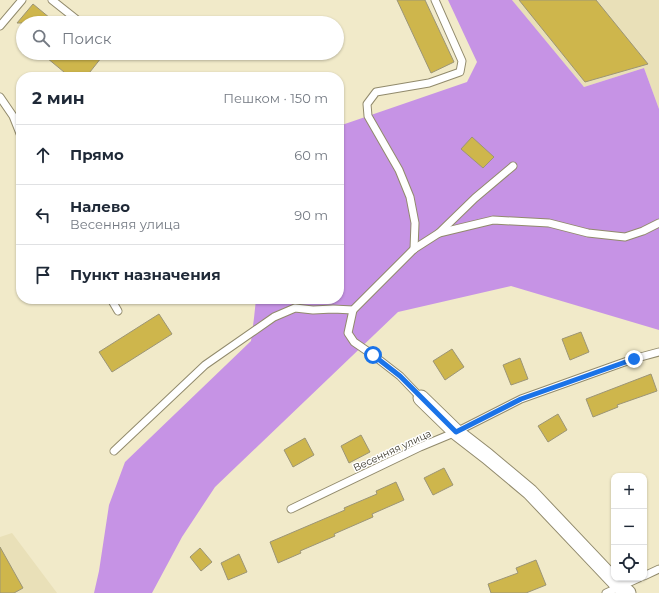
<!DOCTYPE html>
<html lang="ru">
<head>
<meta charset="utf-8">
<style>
  body { margin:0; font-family:Montserrat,sans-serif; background:#f6f6f7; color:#1f2937 }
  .controls { position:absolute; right:12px; bottom:12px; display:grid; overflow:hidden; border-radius:8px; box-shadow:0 1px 3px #0004 }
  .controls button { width:36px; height:36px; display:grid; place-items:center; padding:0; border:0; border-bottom:1px solid #e0e1e3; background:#fff; color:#1f2937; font:20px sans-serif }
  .stop { position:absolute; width:12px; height:12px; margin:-9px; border:3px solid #1a73e8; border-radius:50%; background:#fff }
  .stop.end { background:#1a73e8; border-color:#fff; box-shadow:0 1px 4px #0008 }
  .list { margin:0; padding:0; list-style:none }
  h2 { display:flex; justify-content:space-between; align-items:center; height:52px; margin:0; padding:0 16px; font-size:17px }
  h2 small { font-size:13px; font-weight:400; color:#747a83 }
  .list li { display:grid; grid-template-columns:26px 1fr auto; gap:12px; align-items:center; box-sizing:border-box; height:60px; padding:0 16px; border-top:1px solid #e0e1e3 }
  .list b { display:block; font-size:15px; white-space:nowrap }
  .list p { margin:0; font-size:13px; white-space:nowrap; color:#747a83 }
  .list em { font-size:13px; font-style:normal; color:#747a83 }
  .icon { flex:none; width:22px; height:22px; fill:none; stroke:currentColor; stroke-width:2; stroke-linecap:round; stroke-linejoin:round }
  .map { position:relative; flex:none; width:659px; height:593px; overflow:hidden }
  .search { position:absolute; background:#fff; box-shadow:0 1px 3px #0004; left:16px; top:16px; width:328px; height:44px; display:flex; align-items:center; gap:10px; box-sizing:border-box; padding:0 14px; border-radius:22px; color:#747a83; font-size:15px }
  .panel { position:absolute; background:#fff; box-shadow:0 1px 3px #0004; left:16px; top:72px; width:328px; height:232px; border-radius:16px }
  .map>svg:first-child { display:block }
  .built { fill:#e9e0b8 }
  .forest { fill:#c693e5 }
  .building { fill:#ceb64c; stroke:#9c9576 }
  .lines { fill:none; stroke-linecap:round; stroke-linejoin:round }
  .lane-casing { stroke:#918a6c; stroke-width:9 }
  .street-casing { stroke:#918a6c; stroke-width:17 }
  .lane { stroke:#fff; stroke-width:7 }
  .street { stroke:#fff; stroke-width:15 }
  .route { stroke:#1a73e8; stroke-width:5 }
  .labels { text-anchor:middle; stroke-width:3; stroke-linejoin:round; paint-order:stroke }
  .street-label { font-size:10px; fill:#3b382b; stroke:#fff }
</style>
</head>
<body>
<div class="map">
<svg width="659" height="593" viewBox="0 0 659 593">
  <rect width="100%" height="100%" fill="#f1eac9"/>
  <g class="built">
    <polygon points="512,0 659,0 659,109 644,68 584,87"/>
    <polygon points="12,533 57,593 0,593 0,537"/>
  </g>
  <polygon class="forest" points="448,0 512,0 584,87 644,68 659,109 659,330 511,286 398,312 215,487 182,537 152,593 94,593 99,571 109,505 125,462 251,341 254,318 256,299 339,299 339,126 467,82 477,62"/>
  <g class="building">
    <polygon points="397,0 425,0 454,62 431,73"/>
    <polygon points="519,0 596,0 648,64 585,82"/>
    <polygon points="33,4 56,23 17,23"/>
    <polygon points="41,53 105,53 86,77 70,77"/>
    <polygon points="472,137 494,157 483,168 461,149"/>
    <polygon points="159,314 172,334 112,372 99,352"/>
    <polygon points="581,332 589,352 570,360 562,339"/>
    <polygon points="452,349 464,367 445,380 433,361"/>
    <polygon points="520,358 528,379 511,385 503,365"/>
    <polygon points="651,374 657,391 617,405 618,407 593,417 586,399"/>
    <polygon points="558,414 567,430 548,442 538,426"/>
    <polygon points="361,435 370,452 349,463 341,446"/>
    <polygon points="305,438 314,455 293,467 284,450"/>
    <polygon points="444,468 453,485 433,495 424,478"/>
    <polygon points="396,482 404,500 372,514 373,517 334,534 335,536 300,551 301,553 278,563 270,542 345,510 344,508 377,494 376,491"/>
    <polygon points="0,547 23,588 14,593 0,593"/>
    <polygon points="200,548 212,562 201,571 190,557"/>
    <polygon points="239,554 247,572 228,580 221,563"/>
    <polygon points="536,560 546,585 526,593 491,593 488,584 518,573 516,568"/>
  </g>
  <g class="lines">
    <defs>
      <g id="lane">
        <polyline points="52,0 81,23"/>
        <polyline points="0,26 22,0"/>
        <polyline points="0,97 13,116 21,136"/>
        <polyline points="439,233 475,198 513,166"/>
        <polyline points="414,249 415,223 410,197 399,170 368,116 367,104 376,92 429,83 460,72 462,61 435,0"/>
        <polyline points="111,299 118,311"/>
        <polyline points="353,310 348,333 354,342 373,355 400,376 421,398"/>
        <polyline points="114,451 205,365 274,317 295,308 313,310 333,309 353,310 414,249 439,233 493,220 549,223 588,233 625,237 643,231 659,223"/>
        <polyline points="291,509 420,447 456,432 521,399 633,359 659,352"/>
        <polyline points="644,576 659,569"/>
        <polyline points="606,593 639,578"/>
      </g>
      <polyline id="street" points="421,398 456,432 487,456 530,492 619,586 628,593"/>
    </defs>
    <use href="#lane" class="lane-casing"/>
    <use href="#street" class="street-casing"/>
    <use href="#lane" class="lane"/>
    <use href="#street" class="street"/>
  </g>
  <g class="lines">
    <polyline class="route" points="373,355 400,376 456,432 521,399 634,359"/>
  </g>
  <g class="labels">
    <g class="street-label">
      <text transform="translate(392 450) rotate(-25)" y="4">Весенняя улица</text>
    </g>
  </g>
</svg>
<div class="controls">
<button>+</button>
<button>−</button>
<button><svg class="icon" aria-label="locate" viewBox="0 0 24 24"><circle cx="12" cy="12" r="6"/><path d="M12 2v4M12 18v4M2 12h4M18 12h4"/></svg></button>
</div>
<div class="stop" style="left:373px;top:355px"></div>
<div class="stop end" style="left:634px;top:359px"></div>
<div class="search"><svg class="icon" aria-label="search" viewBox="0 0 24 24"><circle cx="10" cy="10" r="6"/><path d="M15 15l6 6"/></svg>Поиск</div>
<section class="panel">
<h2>2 мин<small>Пешком · 150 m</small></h2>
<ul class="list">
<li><svg class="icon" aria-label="ahead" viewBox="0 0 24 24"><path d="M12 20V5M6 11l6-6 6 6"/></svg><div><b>Прямо</b></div><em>60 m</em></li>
<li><svg class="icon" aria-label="left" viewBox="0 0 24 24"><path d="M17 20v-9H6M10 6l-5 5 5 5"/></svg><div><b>Налево</b><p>Весенняя улица</p></div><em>90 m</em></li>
<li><svg class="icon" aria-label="arrive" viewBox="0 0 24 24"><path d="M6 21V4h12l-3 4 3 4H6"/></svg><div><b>Пункт назначения</b></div></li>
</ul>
</section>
</div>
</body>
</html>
